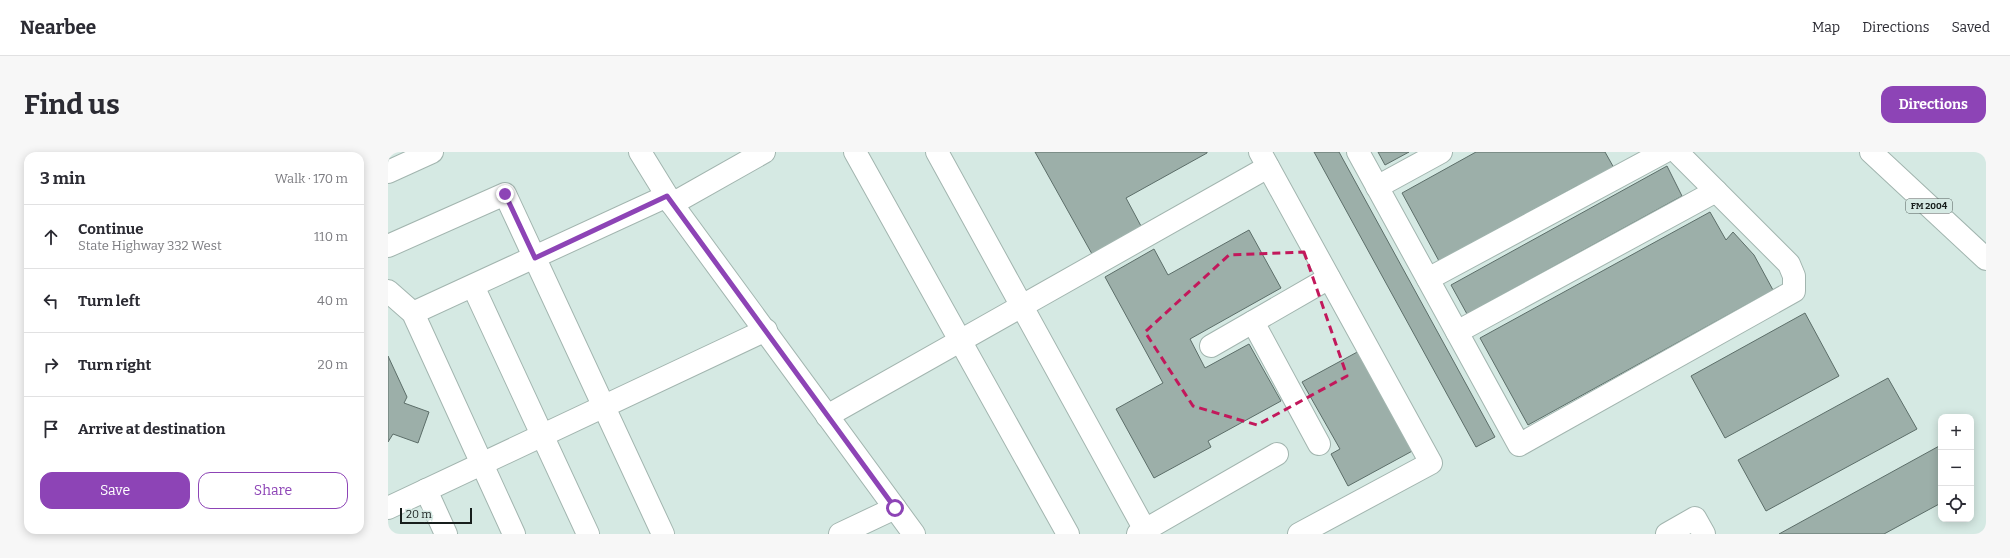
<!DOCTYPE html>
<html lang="en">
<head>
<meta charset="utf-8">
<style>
  body { margin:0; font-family:Bitter,serif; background:#f7f7f7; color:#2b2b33 }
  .controls { position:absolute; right:12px; bottom:12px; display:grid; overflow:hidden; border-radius:8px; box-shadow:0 2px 10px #0003 }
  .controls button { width:36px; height:36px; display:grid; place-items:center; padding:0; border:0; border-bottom:1px solid #e1e1e2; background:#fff; color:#2b2b33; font:20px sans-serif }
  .scale { position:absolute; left:12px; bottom:10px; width:72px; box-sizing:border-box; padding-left:4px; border:2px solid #171e1c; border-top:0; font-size:11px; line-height:14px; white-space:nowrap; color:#171e1c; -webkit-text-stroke:3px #d5e9e3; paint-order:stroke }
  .stop { position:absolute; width:12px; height:12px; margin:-9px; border:3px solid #8d44b6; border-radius:50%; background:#fff }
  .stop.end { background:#8d44b6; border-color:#fff; box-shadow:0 1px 4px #0008 }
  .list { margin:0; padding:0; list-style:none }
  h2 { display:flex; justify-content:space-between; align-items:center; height:52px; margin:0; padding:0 16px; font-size:17px }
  h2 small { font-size:13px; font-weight:400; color:#7c7c81 }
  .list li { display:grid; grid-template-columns:26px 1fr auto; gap:12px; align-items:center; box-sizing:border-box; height:64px; padding:0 16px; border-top:1px solid #e1e1e2 }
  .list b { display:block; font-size:15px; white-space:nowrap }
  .list p { margin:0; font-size:13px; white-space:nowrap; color:#7c7c81 }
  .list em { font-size:13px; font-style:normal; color:#7c7c81 }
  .actions { display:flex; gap:8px; padding:12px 16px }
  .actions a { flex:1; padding:9px 0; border:1px solid #8d44b6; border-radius:12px; text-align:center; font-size:14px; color:#8d44b6 }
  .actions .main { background:#8d44b6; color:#fff }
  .icon { flex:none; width:22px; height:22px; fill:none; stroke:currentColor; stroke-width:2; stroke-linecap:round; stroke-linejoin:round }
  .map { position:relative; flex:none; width:1598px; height:382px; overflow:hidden; border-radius:12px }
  header { display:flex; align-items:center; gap:24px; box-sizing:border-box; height:56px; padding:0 20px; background:#fff; border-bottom:1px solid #e1e1e2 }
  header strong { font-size:19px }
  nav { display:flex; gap:22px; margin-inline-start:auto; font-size:14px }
  .intro { display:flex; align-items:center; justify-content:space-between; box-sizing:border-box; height:96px; padding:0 24px }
  h1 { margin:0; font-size:28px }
  .button { padding:10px 18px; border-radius:12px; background:#8d44b6; color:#fff; font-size:14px; font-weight:700 }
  main { display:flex; gap:24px; padding:0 24px }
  aside { flex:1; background:#fff; border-radius:12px; box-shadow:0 2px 10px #0003 }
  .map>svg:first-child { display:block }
  .building { fill:#9cafa9; stroke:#5c6e69 }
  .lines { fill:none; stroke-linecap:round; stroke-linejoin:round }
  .minor-casing { stroke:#a2b5af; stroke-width:24 }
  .major-casing { stroke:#a2b5af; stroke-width:24 }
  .minor { stroke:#fff; stroke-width:22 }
  .major { stroke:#fff; stroke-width:22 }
  .route { stroke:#8d44b6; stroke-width:5 }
  .marked { fill:none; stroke:#c2185b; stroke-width:3; stroke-dasharray:8 5; stroke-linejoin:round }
  .labels { text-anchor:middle; stroke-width:3; stroke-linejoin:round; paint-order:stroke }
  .shield { fill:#d5e9e3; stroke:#505b58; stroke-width:1 }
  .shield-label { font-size:9px; font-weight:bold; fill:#171e1c }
</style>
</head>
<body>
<header>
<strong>Nearbee</strong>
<nav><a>Map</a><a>Directions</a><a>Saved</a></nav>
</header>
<div class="intro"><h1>Find us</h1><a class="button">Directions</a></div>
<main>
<aside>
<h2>3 min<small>Walk · 170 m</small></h2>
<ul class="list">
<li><svg class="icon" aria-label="ahead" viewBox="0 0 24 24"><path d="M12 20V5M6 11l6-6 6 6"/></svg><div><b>Continue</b><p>State Highway 332 West</p></div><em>110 m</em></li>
<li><svg class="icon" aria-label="left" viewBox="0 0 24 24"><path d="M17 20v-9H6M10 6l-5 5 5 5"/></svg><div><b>Turn left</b></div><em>40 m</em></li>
<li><svg class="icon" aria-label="right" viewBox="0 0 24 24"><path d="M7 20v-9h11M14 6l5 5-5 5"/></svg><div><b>Turn right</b></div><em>20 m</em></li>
<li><svg class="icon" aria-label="arrive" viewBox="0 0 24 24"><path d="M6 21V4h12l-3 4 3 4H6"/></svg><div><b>Arrive at destination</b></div></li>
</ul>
<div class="actions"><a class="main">Save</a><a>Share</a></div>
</aside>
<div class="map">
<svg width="1598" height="382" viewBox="0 0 1598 382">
  <rect width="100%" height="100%" fill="#d5e9e3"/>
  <g class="building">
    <polygon points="647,0 819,0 819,1 738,46 753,74 704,102"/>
    <polygon points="926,0 951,0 1107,285 1088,295"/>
    <polygon points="990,0 1021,0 997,13"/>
    <polygon points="1088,0 1217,0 1226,16 1190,36 1189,34 1051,109 1014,41"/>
    <polygon points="1279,14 1294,44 1079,162 1063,133"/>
    <polygon points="1322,60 1338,88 1345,80 1366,103 1385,138 1140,273 1092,186"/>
    <polygon points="861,78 893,136 802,187 817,216 861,192 893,249 820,289 823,295 766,326 728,257 775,231 717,125 766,97 780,123"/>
    <polygon points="1417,161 1451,224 1337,286 1303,224"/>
    <polygon points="973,198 1028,297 960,334 943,302 952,297 914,230"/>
    <polygon points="0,204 19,245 16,251 41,260 30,291 5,282 0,290"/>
    <polygon points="1500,226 1529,277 1378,359 1350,308"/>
    <polygon points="1553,293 1553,351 1496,382 1391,382"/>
  </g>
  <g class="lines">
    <defs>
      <g id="minor">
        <polyline points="467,0 680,382"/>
        <polyline points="549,0 757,378"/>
        <polyline points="872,0 1043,311 911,382"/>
        <polyline points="970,0 1131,293 1406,139 1406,124 1401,112 1289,0"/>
        <polyline points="0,20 44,0"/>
        <polyline points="989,35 1053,0"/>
        <polyline points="284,52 376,0"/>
        <polyline points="0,94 117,42 275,382"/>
        <polyline points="1040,127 1276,0"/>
        <polyline points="85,134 200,382"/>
        <polyline points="0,139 25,161 126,382"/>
        <polyline points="25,161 279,44"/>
        <polyline points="865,170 931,292"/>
        <polyline points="1069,180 1328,39"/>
        <polyline points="823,194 941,126"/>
        <polyline points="439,264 880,15"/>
        <polyline points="38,338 58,382"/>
        <polyline points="0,356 378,178"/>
        <polyline points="452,382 507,356"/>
        <polyline points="750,382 889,302"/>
        <polyline points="1279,382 1307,366 1316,382"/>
      </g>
      <g id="major">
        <polyline points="252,0 284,52 526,382"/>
        <polyline points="1483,0 1598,107"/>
      </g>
    </defs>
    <use href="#minor" class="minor-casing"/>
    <use href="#major" class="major-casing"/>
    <use href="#minor" class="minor"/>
    <use href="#major" class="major"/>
  </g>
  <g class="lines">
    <polyline class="route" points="117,42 147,106 279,44 507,356"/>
  </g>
  <path class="marked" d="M916 100 959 224 869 273 805 254 757 180 841 103Z"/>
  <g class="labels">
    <rect class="shield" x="1518" y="47" width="46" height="14" rx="3"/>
    <g class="shield-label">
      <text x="1541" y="57">FM 2004</text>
    </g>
  </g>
</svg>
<div class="controls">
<button>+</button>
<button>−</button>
<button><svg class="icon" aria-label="locate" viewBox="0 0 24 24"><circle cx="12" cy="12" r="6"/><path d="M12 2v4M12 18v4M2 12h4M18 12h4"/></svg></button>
</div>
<div class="scale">20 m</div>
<div class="stop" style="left:507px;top:356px"></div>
<div class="stop end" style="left:117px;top:42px"></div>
</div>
</main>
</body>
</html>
